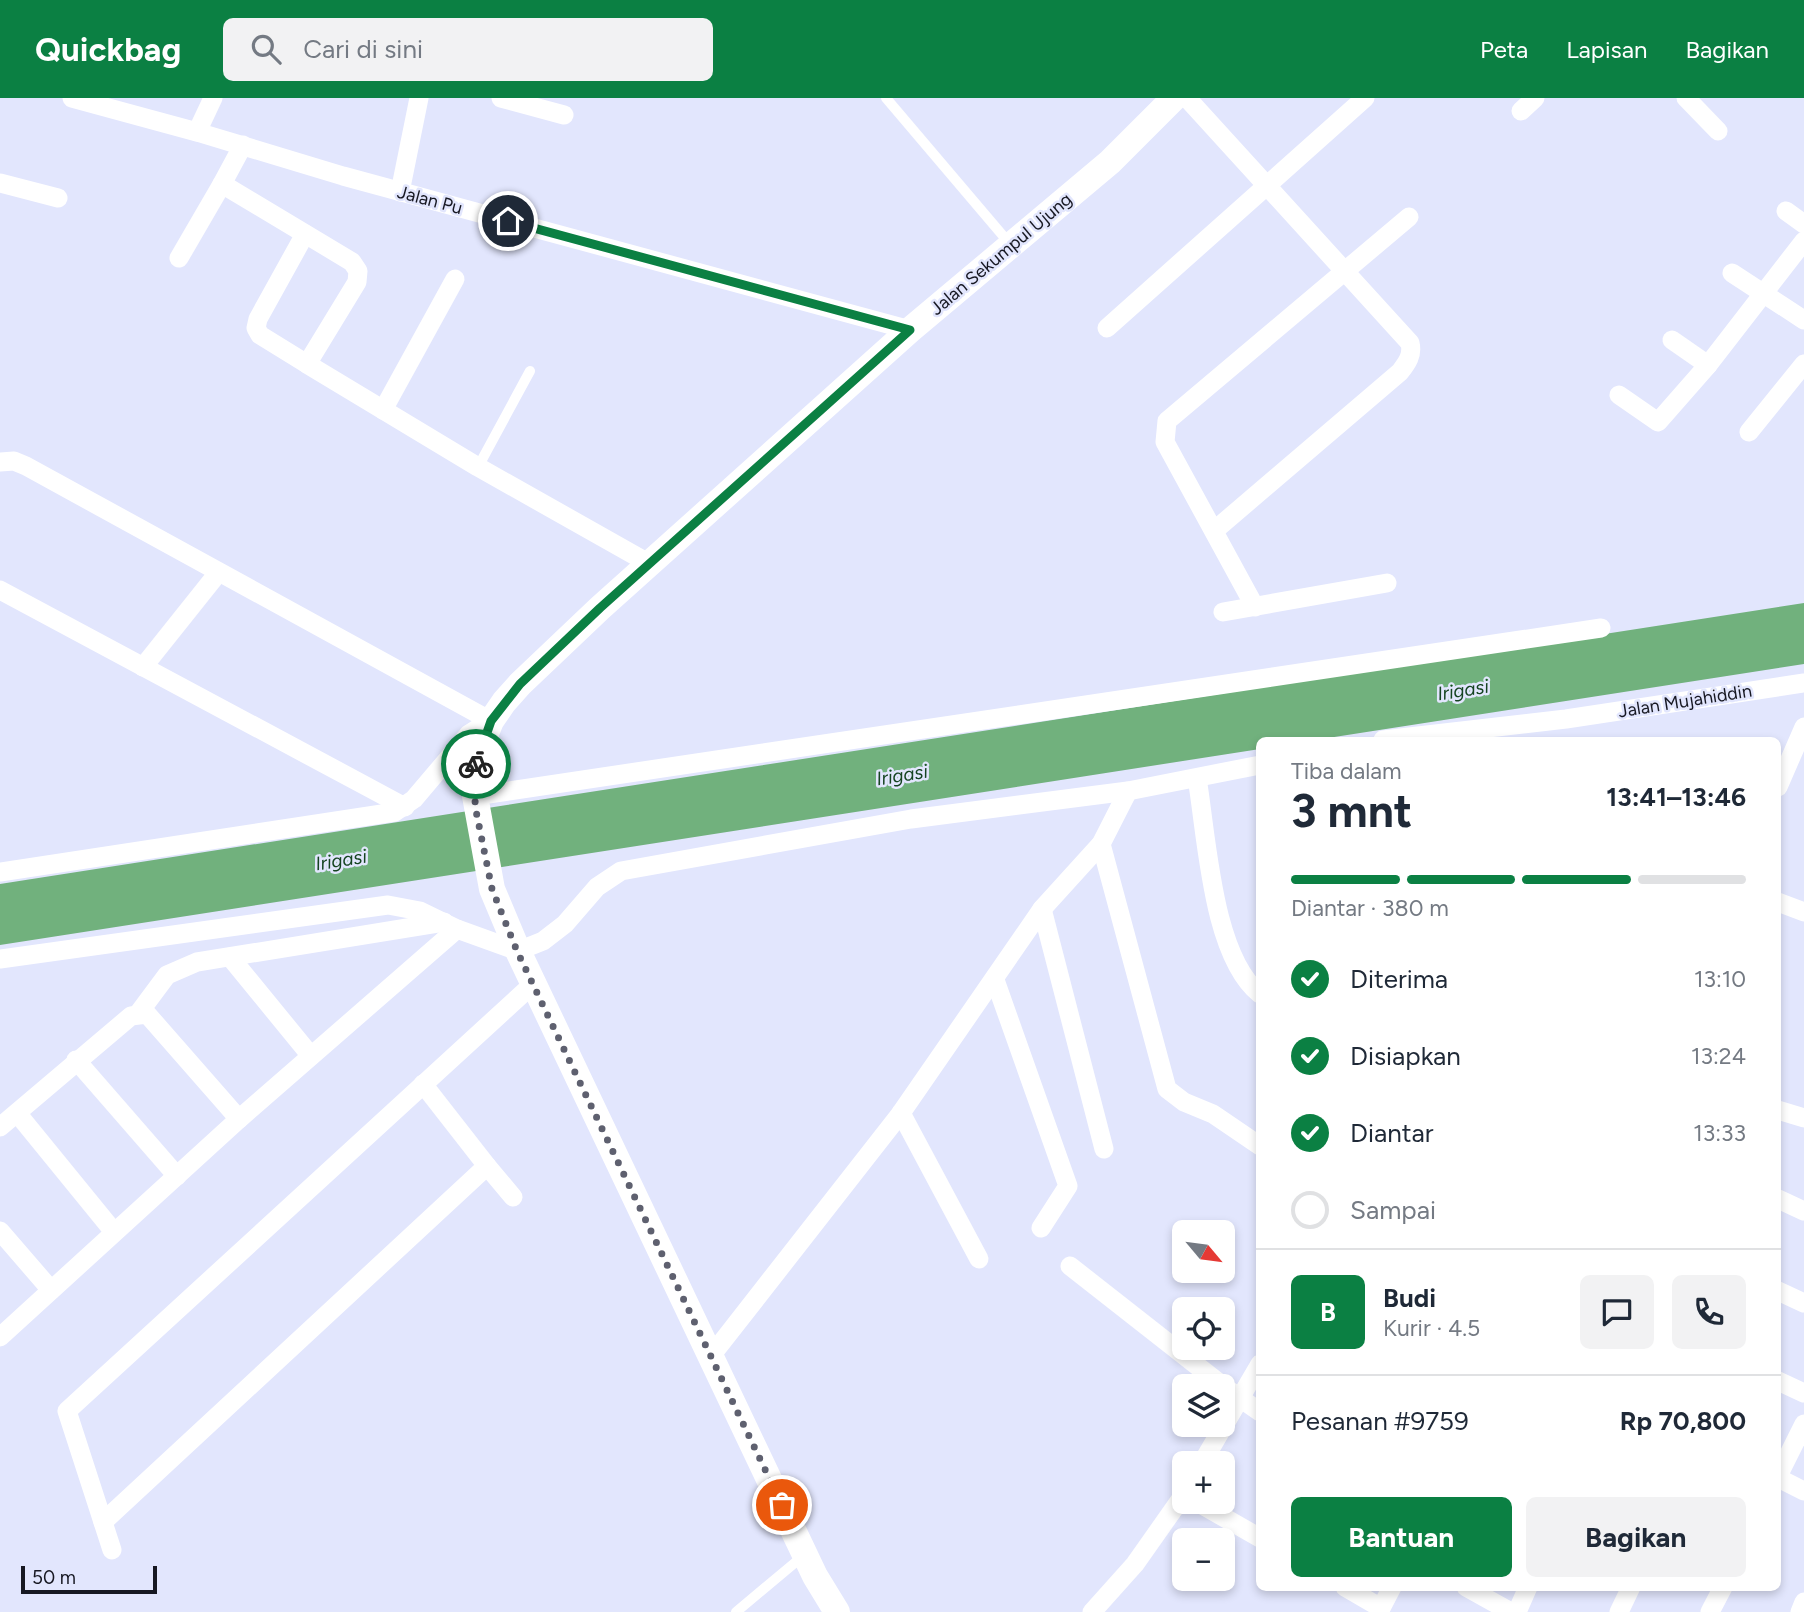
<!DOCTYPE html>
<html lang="id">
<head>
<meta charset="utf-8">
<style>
  body { margin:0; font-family:Figtree,sans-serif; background:#f2f2f3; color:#1f2937; height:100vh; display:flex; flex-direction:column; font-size:26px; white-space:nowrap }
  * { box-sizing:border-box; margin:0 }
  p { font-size:23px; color:#747a83 }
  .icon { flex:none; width:38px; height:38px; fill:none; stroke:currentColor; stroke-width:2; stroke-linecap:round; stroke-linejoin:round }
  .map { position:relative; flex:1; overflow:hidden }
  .side { position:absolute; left:1256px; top:639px; width:525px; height:854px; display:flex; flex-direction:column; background:#fff; border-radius:10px; box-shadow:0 4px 10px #0003 }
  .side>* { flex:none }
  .needle { width:46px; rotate:119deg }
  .buttons { position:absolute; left:1172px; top:1122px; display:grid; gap:14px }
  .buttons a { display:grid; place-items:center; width:63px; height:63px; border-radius:10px; background:#fff; box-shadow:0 4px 10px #0003; font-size:35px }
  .scale { position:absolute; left:21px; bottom:18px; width:136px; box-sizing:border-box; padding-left:7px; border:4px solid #171822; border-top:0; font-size:19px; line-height:24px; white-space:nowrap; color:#171822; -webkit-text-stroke:5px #e2e6fd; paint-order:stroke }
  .pin { position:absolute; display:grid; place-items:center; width:60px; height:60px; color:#fff; margin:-30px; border:4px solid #fff; border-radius:50%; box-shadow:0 2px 7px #0007 }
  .courier { position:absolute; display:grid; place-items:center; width:70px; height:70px; margin:-35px; border:5px solid #0b8043; border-radius:50%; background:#fff; color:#222; box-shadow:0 2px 9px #0007 }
  .head em { font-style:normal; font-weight:700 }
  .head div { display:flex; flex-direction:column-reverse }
  .head { display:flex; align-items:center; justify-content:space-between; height:119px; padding:0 35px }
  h1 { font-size:46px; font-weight:700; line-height:52px }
  .bar { display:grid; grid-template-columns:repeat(4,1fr); gap:10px 7px; align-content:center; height:84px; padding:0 35px }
  .bar i { height:9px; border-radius:5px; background:#e0e1e3 }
  .bar .active { background:#0b8043 }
  .bar p { grid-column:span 4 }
  .line { display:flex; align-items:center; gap:18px; padding:0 35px; border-top:2px solid #e0e1e3 }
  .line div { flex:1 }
  .round { display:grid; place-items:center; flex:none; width:74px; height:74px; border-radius:10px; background:#f2f2f3 }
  ol { padding:0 35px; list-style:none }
  li { display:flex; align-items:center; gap:21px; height:77px }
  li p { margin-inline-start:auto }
  li .icon { padding:7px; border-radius:50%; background:#0b8043; color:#fff; stroke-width:4 }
  li:last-child { color:#747a83 }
  li i { width:38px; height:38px; border:4px solid #e0e1e3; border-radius:50% }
  .button { display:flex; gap:14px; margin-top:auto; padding:14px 35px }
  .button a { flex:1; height:80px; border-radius:10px; background:#0b8043; color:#fff; font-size:28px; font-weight:700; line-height:80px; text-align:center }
  .button a+a { background:#f2f2f3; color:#1f2937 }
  header { display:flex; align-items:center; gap:42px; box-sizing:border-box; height:98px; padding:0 35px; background:#0b8043; color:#fff }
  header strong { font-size:33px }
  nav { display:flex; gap:38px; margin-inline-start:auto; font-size:24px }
  .search { width:490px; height:63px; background:#f2f2f3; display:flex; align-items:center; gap:18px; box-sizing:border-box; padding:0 24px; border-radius:10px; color:#747a83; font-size:26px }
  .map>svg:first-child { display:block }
  .water { fill:#71b17d }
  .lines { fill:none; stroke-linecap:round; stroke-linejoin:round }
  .lane { stroke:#fff; stroke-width:10 }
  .street { stroke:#fff; stroke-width:19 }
  .secondary { stroke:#fff; stroke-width:26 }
  .done { stroke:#5e606f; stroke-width:7; stroke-dasharray:0 12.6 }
  .route { stroke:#0b8043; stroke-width:9 }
  .labels { text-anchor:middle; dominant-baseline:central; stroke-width:5; stroke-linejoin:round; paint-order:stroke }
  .street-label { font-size:18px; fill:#171822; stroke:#e2e6fd }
  .water-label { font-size:19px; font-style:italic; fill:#154421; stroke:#e2e6fd }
</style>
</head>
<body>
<header>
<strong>Quickbag</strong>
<div class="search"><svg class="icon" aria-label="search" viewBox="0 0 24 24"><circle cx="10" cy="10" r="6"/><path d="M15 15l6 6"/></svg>Cari di sini</div>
<nav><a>Peta</a><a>Lapisan</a><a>Bagikan</a></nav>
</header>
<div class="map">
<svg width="1804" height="1514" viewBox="0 0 1804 1514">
  <rect width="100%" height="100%" fill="#e2e6fd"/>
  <path class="water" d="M 1804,505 L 1804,566 L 1315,642 L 1260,642 L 1260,651 L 0,847 L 0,786 Z"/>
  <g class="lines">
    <g class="lane">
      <path d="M 886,0 L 1010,146"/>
      <path d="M 478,369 L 530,273"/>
      <path d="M 736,1514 L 803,1458"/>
    </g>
    <g class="street">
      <path d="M 72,0 L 197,34 L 343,78 L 910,232"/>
      <path d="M 501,0 L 564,17"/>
      <path d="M 1187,0 L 1410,245 C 1413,257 1407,265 1400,274 L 1215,432"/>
      <path d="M 1686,0 L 1718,33"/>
      <path d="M 1521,13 L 1535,0"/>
      <path d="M 197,34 L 213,0"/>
      <path d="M 243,47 L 222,86 L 352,164 L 358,173 L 357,184 L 307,266 L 478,369 L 650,466"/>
      <path d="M 0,85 L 58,100"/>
      <path d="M 400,94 L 419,0"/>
      <path d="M 1786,113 L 1804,126"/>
      <path d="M 305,136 L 258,221 L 256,230 L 260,237 L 307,266"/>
      <path d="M 179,160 L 222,86"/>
      <path d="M 1732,175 L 1804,222"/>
      <path d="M 1107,230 L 1365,0"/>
      <path d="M 1672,242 L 1708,267"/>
      <path d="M 1619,297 L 1658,324 L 1708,267 L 1804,143"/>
      <path d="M 383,312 L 455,181"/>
      <path d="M 1749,334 L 1804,266"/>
      <path d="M 0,364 L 14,363 L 26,368 L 491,623"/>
      <path d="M 0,492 L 405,709"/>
      <path d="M 1255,509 L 1165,344 L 1167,323 L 1409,119"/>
      <path d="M 1223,514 L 1387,485"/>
      <path d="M 143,569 L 218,475"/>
      <path d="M 1383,642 L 1566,621 L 1804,585"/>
      <path d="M 1197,680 C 1207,739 1212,858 1260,896"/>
      <path d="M 1778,689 L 1804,629"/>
      <path d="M 475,698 L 1601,530"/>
      <path d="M 1101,746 L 1167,991 L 1184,1004 L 1213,1016 L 1260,1048"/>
      <path d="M 0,774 L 395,714 L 414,701 L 469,636 L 480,629 L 488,630"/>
      <path d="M 1778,804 L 1804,814"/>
      <path d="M 1042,811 L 1104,1051"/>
      <path d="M 230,859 L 311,958"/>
      <path d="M 0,861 L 388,807 L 420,813 L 457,831 L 518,853 L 543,843 L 565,826 L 597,789 L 621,773 L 911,721 L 1128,693 L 1260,667"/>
      <path d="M 995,882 L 1068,1088 L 1041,1130"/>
      <path d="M 138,916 L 167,877 L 197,864 L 444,824"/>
      <path d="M 76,962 L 177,1078"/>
      <path d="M 423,986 L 487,1068"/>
      <path d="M 1778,1012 L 1804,1020"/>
      <path d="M 17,1015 L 114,1134"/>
      <path d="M 901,1015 L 979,1161"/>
      <path d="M 0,1029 L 131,918 L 147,916 L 239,1021"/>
      <path d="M 1778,1101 L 1804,1113"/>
      <path d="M 0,1133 L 51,1192"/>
      <path d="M 1070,1168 L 1223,1288"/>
      <path d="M 1778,1193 L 1804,1205"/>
      <path d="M 0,1239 L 239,1021 L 457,831"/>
      <path d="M 711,1258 L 901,1015 L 1042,811 L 1101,746 L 1128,693"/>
      <path d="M 1778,1283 L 1804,1295"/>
      <path d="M 1230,1293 L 1260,1314"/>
      <path d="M 1202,1365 L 1260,1266"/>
      <path d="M 1778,1378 L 1804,1326"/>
      <path d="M 1778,1380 L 1804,1393"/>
      <path d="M 1197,1404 L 1260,1440"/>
      <path d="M 103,1424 L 487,1068 L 513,1099"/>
      <path d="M 112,1452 L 67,1313 L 533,886"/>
      <path d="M 1345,1489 L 1381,1510"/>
      <path d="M 1466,1489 L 1511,1514"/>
      <path d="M 1092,1514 L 1135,1466 L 1185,1395"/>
      <path d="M 1379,1514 L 1392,1489"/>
      <path d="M 1517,1514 L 1528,1489"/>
      <path d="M 1619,1514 L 1631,1489"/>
      <path d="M 1710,1514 L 1723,1489"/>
      <path d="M 1800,1514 L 1804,1504"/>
    </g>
    <path class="secondary" d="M 837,1514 L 815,1478 L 518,853 L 492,791 L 475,698 L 475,675 L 479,653 L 491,623 L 504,604 L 520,586 L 600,510 L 910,232 L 1110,64 L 1174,0"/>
  </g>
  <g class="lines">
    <path class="done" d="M 476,666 L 475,708 L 492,791 L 517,853 L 782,1407"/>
    <path class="route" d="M 476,666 L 491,623 L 520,586 L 600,510 L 910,232 L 508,123"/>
  </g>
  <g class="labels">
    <g class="street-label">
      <text transform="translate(430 102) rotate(15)">Jalan Pu</text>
      <text transform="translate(1001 156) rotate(-40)">Jalan Sekumpul Ujung</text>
      <text transform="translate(1685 603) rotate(-9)">Jalan Mujahiddin</text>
    </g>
    <g class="water-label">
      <text transform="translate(1463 592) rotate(-9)">Irigasi</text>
      <text transform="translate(902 677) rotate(-9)">Irigasi</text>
      <text transform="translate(341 762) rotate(-9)">Irigasi</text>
    </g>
  </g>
</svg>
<div class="buttons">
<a><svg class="needle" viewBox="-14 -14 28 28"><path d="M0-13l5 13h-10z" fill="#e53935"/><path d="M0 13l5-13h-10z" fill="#747a83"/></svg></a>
<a><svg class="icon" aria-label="locate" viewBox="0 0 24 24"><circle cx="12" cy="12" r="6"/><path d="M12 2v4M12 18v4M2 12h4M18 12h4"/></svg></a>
<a><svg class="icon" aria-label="layers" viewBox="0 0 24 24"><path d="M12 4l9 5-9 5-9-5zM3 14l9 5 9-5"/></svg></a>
<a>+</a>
<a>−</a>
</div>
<div class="scale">50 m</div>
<div class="pin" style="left:782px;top:1407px;background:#ea580c"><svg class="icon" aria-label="bag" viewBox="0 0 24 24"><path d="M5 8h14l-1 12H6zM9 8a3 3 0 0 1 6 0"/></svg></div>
<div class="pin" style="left:508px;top:123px;background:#1f2937"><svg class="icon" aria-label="home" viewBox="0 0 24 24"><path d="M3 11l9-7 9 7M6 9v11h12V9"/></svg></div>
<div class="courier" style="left:476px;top:666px"><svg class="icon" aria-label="bike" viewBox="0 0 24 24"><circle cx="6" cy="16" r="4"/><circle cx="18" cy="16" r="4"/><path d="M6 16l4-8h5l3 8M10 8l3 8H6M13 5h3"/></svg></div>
<section class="side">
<div class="head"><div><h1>3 mnt</h1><p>Tiba dalam</p></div><em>13:41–13:46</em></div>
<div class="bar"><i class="active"></i><i class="active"></i><i class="active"></i><i></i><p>Diantar · 380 m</p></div>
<ol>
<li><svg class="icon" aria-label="check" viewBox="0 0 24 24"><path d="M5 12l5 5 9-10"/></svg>Diterima<p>13:10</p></li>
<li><svg class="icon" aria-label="check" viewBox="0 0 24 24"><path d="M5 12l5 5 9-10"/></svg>Disiapkan<p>13:24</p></li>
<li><svg class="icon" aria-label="check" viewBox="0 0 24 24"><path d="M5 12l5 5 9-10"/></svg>Diantar<p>13:33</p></li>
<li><i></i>Sampai</li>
</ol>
<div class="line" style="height:126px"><b class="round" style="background:#0b8043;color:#fff">B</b><div><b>Budi</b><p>Kurir · 4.5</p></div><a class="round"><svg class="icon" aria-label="chat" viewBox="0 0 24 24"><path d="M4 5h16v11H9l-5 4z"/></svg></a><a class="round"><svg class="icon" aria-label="phone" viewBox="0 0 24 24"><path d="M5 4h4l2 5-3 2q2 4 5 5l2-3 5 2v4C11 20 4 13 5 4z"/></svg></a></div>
<div class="line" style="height:91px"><div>Pesanan #9759</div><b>Rp 70,800</b></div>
<div class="button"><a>Bantuan</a><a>Bagikan</a></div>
</section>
</div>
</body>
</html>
